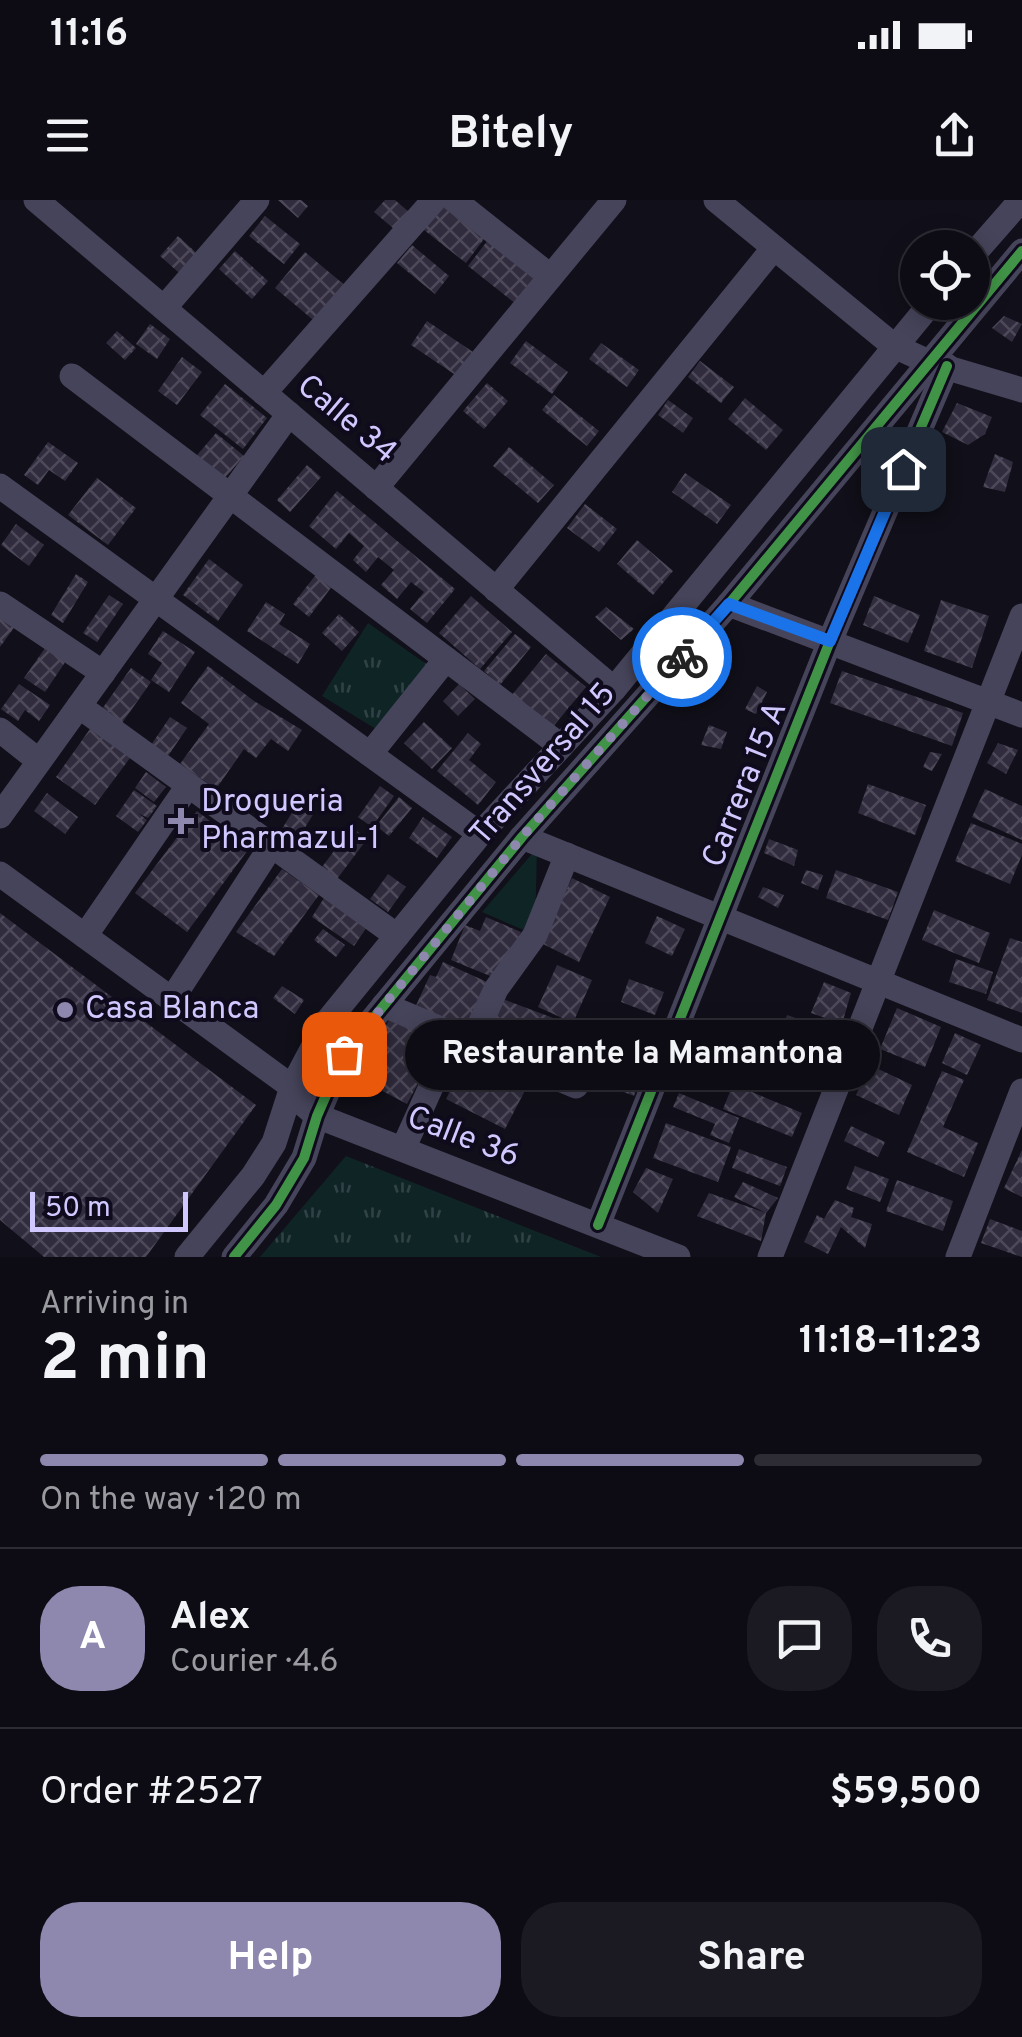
<!DOCTYPE html>
<html lang="en">
<head>
<meta charset="utf-8">
<style>
  body { margin:0; font-family:Overpass,sans-serif; background:#1b1921; color:#f1f3f6; height:100vh; display:flex; flex-direction:column; font-size:38px; white-space:nowrap }
  * { box-sizing:border-box; margin:0 }
  p { font-size:32px; color:#9a9ba0 }
  .icon { flex:none; width:55px; height:55px; fill:none; stroke:currentColor; stroke-width:2; stroke-linecap:round; stroke-linejoin:round }
  .map { position:relative; height:1057px; overflow:hidden }
  .sheet { display:flex; flex-direction:column; background:#0d0b13; flex:1 }
  .sheet>* { flex:none }
  .buttons { position:absolute; left:900px; top:30px; display:grid; gap:20px }
  .buttons a { display:grid; place-items:center; width:90px; height:90px; border-radius:50%; background:#0d0b13; box-shadow:0 5px 25px #0003,0 0 0 2px #2d2b33; font-size:50px }
  .scale { position:absolute; left:30px; bottom:25px; width:158px; box-sizing:border-box; padding-left:10px; border:5px solid #d1c8ff; border-top:0; font-size:28px; line-height:35px; white-space:nowrap; color:#d1c8ff; -webkit-text-stroke:8px #0f0b1d; paint-order:stroke }
  .pin { position:absolute; display:grid; place-items:center; width:85px; height:85px; color:#fff; margin:-42px; border-radius:20px; box-shadow:0 5px 15px #0006 }
  .courier { position:absolute; display:grid; place-items:center; width:100px; height:100px; margin:-50px; border:8px solid #1a73e8; border-radius:50%; background:#fff; color:#222; box-shadow:0 2px 12px #0007 }
  .bubble { position:absolute; height:70px; border-radius:35px; background:#0d0b13; box-shadow:0 5px 25px #0003,0 0 0 2px #2d2b33; font-size:32px; font-weight:700; line-height:70px; text-align:center }
  .overview em { font-style:normal; font-weight:700 }
  .overview div { display:flex; flex-direction:column-reverse }
  .overview { display:flex; align-items:center; justify-content:space-between; height:170px; padding:0 40px }
  h1 { font-size:65px; font-weight:700; line-height:75px }
  .bar { display:grid; grid-template-columns:repeat(4,1fr); gap:15px 10px; align-content:center; height:120px; padding:0 40px }
  .bar i { height:12px; border-radius:8px; background:#2d2b33 }
  .bar .active { background:#8e87ae }
  .bar p { grid-column:span 4 }
  .line { display:flex; align-items:center; gap:25px; padding:0 40px; border-top:2px solid #2d2b33 }
  .line div { flex:1 }
  .round { display:grid; place-items:center; flex:none; width:105px; height:105px; border-radius:40px; background:#1b1921 }
  .action { display:flex; gap:20px; margin-top:auto; padding:20px 40px }
  .action a { flex:1; height:115px; border-radius:40px; background:#8e87ae; color:#fff; font-size:40px; font-weight:700; line-height:115px; text-align:center }
  .action a+a { background:#1b1921; color:#f1f3f6 }
  .status { display:flex; justify-content:space-between; align-items:center; height:70px; padding:0 50px; background:#0d0b13; direction:ltr }
  .status svg { height:28px; fill:currentColor }
  header { display:flex; justify-content:space-between; align-items:center; height:130px; padding:0 40px; background:#0d0b13; font-size:45px; font-weight:700 }
  .map>svg:first-child { display:block }
  .grass { fill:url(#grass-tufts) }
  .green { fill:#0f2425 }
  .building { fill:url(#building-cross-hatch) }
  .lines { fill:none; stroke-linecap:round; stroke-linejoin:round }
  .minor { stroke:#46445a; stroke-width:25 }
  .cycleway-casing { stroke:#0f0b1d; stroke-width:16 }
  .cycleway { stroke:#419447; stroke-width:10 }
  .done { stroke:#8e87ae; stroke-width:10; stroke-dasharray:0 18 }
  .route { stroke:#1a73e8; stroke-width:12 }
  .poi-dot { fill:#8e87ae; stroke:#0f0b1d; stroke-width:4 }
  .labels { text-anchor:middle; dominant-baseline:central; stroke-width:8; stroke-linejoin:round; paint-order:stroke }
  .street-label { font-size:32px; fill:#d1c8ff; stroke:#0f0b1d }
  .poi-label { font-size:32px; fill:#d1c8ff; stroke:#0f0b1d; text-anchor:start }
</style>
</head>
<body>
<div class="status"><b>11:16</b><svg viewBox="0 0 49 12"><path d="M0 12V9h3v3zM5 12V6h3v6zM10 12V3h3v9zM15 12V0h3v12zM26 1h20v11H26zM47 4h2v5h-2z"/></svg></div>
<header><svg class="icon" aria-label="menu" viewBox="0 0 24 24"><path d="M4 6h16M4 12h16M4 18h16"/></svg>Bitely<svg class="icon" aria-label="share" viewBox="0 0 24 24"><path d="M12 15V3M7 8l5-5 5 5M5 13v7h14v-7"/></svg></header>
<div class="map">
<svg width="1022" height="1057" viewBox="0 0 1022 1057">
  <defs>
    <pattern id="grass-tufts" width="24" height="20" patternUnits="userSpaceOnUse" patternTransform="scale(2.5)"><rect width="24" height="20" fill="#0f2425"/><path d="M3 7l-1-3M5 7V3M7 7l1-3M15 17l-1-3M17 17v-4M19 17l1-3" fill="none" stroke="#314246"/></pattern>
    <pattern id="building-cross-hatch" width="8" height="8" patternUnits="userSpaceOnUse" patternTransform="scale(2.5)"><rect width="8" height="8" fill="#302c3d"/><path d="M0 0l8 8M0 8l8-8" fill="none" stroke="#4d495a"/></pattern>
  </defs>
  <rect width="100%" height="100%" fill="#110f19"/>
  <g class="grass">
    <path d="M 368,423 L 446,478 L 394,540 L 322,496 Z"/>
    <path d="M 346,956 L 601,1057 L 260,1057 Z"/>
  </g>
  <path class="green" d="M 537,648 L 535,735 L 482,712 Z"/>
  <g class="building">
    <path d="M 278,0 L 301,0 L 308,6 L 298,18 Z"/>
    <path d="M 385,0 L 395,0 L 409,12 L 394,29 L 374,12 Z"/>
    <path d="M 438,3 L 484,39 L 466,63 L 419,26 Z"/>
    <path d="M 265,16 L 300,44 L 284,64 L 249,36 Z"/>
    <path d="M 178,36 L 203,59 L 186,79 L 160,56 Z"/>
    <path d="M 488,40 L 536,78 L 516,104 L 468,66 Z"/>
    <path d="M 412,45 L 449,76 L 435,94 L 397,63 Z"/>
    <path d="M 235,51 L 268,81 L 252,99 L 219,69 Z"/>
    <path d="M 305,52 L 348,88 L 318,124 L 275,88 Z"/>
    <path d="M 1004,116 L 1022,124 L 1012,142 L 992,128 Z"/>
    <path d="M 427,121 L 473,152 L 457,176 L 411,145 Z"/>
    <path d="M 150,124 L 170,139 L 157,159 L 136,144 Z"/>
    <path d="M 117,131 L 136,148 L 125,160 L 106,143 Z"/>
    <path d="M 526,141 L 568,172 L 552,194 L 510,163 Z"/>
    <path d="M 601,143 L 639,170 L 627,187 L 589,159 Z"/>
    <path d="M 182,157 L 202,172 L 177,205 L 158,191 Z"/>
    <path d="M 700,161 L 734,187 L 721,203 L 688,177 Z"/>
    <path d="M 487,183 L 508,201 L 484,229 L 463,211 Z"/>
    <path d="M 225,184 L 267,218 L 243,249 L 200,215 Z"/>
    <path d="M 554,195 L 599,231 L 587,246 L 542,210 Z"/>
    <path d="M 745,198 L 783,230 L 766,250 L 728,219 Z"/>
    <path d="M 668,200 L 693,218 L 683,233 L 658,215 Z"/>
    <path d="M 957,203 L 992,217 L 985,234 L 968,245 L 942,232 Z"/>
    <path d="M 216,233 L 244,256 L 219,285 L 192,261 Z"/>
    <path d="M 48,242 L 78,263 L 65,281 L 49,270 L 38,285 L 24,275 Z"/>
    <path d="M 509,247 L 554,285 L 538,303 L 493,266 Z"/>
    <path d="M 995,254 L 1013,262 L 1005,292 L 983,287 Z"/>
    <path d="M 307,265 L 321,277 L 290,312 L 277,300 Z"/>
    <path d="M 685,273 L 731,305 L 717,324 L 672,292 Z"/>
    <path d="M 97,278 L 136,308 L 108,345 L 68,315 Z"/>
    <path d="M 337,291 L 455,389 L 427,423 L 410,409 L 424,392 L 411,382 L 397,399 L 381,385 L 394,370 L 378,357 L 366,372 L 353,360 L 364,346 L 349,333 L 336,349 L 309,326 Z"/>
    <path d="M 585,304 L 617,329 L 599,352 L 567,328 Z"/>
    <path d="M 16,324 L 44,345 L 29,366 L 1,345 Z"/>
    <path d="M 637,340 L 673,371 L 653,395 L 617,364 Z"/>
    <path d="M 209,359 L 243,385 L 218,421 L 183,395 Z"/>
    <path d="M 318,372 L 333,385 L 309,417 L 293,404 Z"/>
    <path d="M 76,374 L 88,382 L 63,423 L 51,415 Z"/>
    <path d="M 109,395 L 123,404 L 97,442 L 83,433 Z"/>
    <path d="M 471,396 L 512,432 L 480,469 L 439,433 Z"/>
    <path d="M 874,396 L 920,415 L 908,443 L 863,425 Z"/>
    <path d="M 941,400 L 989,416 L 972,468 L 924,451 Z"/>
    <path d="M 266,402 L 285,414 L 279,424 L 310,444 L 298,464 L 247,431 Z"/>
    <path d="M 606,407 L 634,429 L 621,440 L 595,417 Z"/>
    <path d="M 0,413 L 16,425 L 0,447 Z"/>
    <path d="M 339,414 L 359,432 L 342,451 L 322,433 Z"/>
    <path d="M 163,431 L 195,452 L 169,492 L 151,480 L 162,463 L 148,454 Z"/>
    <path d="M 515,434 L 531,447 L 500,485 L 484,471 Z"/>
    <path d="M 50,441 L 70,455 L 45,492 L 24,478 Z"/>
    <path d="M 546,454 L 586,487 L 551,529 L 511,496 Z"/>
    <path d="M 208,466 L 254,501 L 302,530 L 288,551 L 271,539 L 256,558 L 244,549 L 216,589 L 180,564 L 209,524 L 181,503 Z"/>
    <path d="M 131,468 L 151,482 L 122,523 L 102,509 Z"/>
    <path d="M 842,471 L 963,513 L 952,546 L 830,503 Z"/>
    <path d="M 19,484 L 50,505 L 39,521 L 25,510 L 18,521 L 1,509 Z"/>
    <path d="M 459,484 L 475,499 L 458,516 L 443,501 Z"/>
    <path d="M 757,486 L 767,492 L 756,514 L 745,509 Z"/>
    <path d="M 170,517 L 187,528 L 168,556 L 151,545 Z"/>
    <path d="M 424,522 L 452,548 L 432,569 L 404,543 Z"/>
    <path d="M 709,525 L 727,532 L 721,549 L 701,545 Z"/>
    <path d="M 90,529 L 130,558 L 95,605 L 56,577 Z"/>
    <path d="M 468,533 L 481,544 L 469,560 L 496,582 L 478,605 L 437,571 Z"/>
    <path d="M 998,543 L 1018,550 L 1006,574 L 987,563 Z"/>
    <path d="M 930,552 L 942,554 L 932,571 L 923,567 Z"/>
    <path d="M 146,572 L 166,587 L 154,602 L 135,588 Z"/>
    <path d="M 868,584 L 926,605 L 915,635 L 858,613 Z"/>
    <path d="M 380,586 L 394,596 L 372,627 L 358,617 Z"/>
    <path d="M 985,589 L 1022,606 L 1022,640 L 972,617 Z"/>
    <path d="M 134,590 L 157,606 L 148,618 L 138,613 L 147,620 L 138,632 L 116,616 Z"/>
    <path d="M 47,593 L 78,617 L 65,634 L 34,611 Z"/>
    <path d="M 399,597 L 412,608 L 389,636 L 376,626 Z"/>
    <path d="M 298,603 L 314,613 L 296,642 L 280,632 Z"/>
    <path d="M 197,611 L 248,650 L 187,732 L 135,693 Z"/>
    <path d="M 423,617 L 452,637 L 437,658 L 409,638 Z"/>
    <path d="M 971,623 L 1022,644 L 1022,655 L 1010,684 L 955,661 Z"/>
    <path d="M 352,627 L 367,639 L 337,679 L 322,667 Z"/>
    <path d="M 769,639 L 798,650 L 794,666 L 764,653 Z"/>
    <path d="M 282,669 L 319,695 L 274,756 L 236,732 Z"/>
    <path d="M 806,670 L 823,675 L 818,690 L 801,683 Z"/>
    <path d="M 836,670 L 898,692 L 888,720 L 826,698 Z"/>
    <path d="M 388,674 L 406,687 L 388,712 L 370,699 Z"/>
    <path d="M 572,678 L 610,697 L 579,762 L 541,743 Z"/>
    <path d="M 763,687 L 784,695 L 778,708 L 758,697 Z"/>
    <path d="M 324,698 L 367,727 L 354,746 L 312,717 Z"/>
    <path d="M 934,710 L 990,733 L 979,763 L 922,740 Z"/>
    <path d="M 0,713 L 256,905 L 146,1057 L 44,1057 L 0,1020 Z"/>
    <path d="M 657,716 L 685,729 L 672,756 L 645,743 Z"/>
    <path d="M 486,717 L 521,732 L 500,780 L 451,760 L 465,725 L 480,731 Z"/>
    <path d="M 323,729 L 345,745 L 336,757 L 314,740 Z"/>
    <path d="M 1010,738 L 1022,742 L 1022,813 L 987,800 Z"/>
    <path d="M 956,759 L 993,772 L 986,794 L 949,782 Z"/>
    <path d="M 443,762 L 487,782 L 464,834 L 413,812 L 430,775 L 436,777 Z"/>
    <path d="M 557,765 L 592,780 L 573,823 L 538,807 Z"/>
    <path d="M 629,779 L 664,792 L 655,815 L 621,802 Z"/>
    <path d="M 824,782 L 851,793 L 842,824 L 811,813 Z"/>
    <path d="M 282,786 L 304,800 L 295,814 L 273,798 Z"/>
    <path d="M 500,798 L 649,854 L 634,896 L 484,840 Z"/>
    <path d="M 897,808 L 941,827 L 925,867 L 880,849 Z"/>
    <path d="M 787,815 L 833,831 L 816,878 L 787,868 L 797,838 L 781,833 Z"/>
    <path d="M 390,818 L 439,844 L 407,904 L 358,878 Z"/>
    <path d="M 955,833 L 981,845 L 967,875 L 942,863 Z"/>
    <path d="M 471,850 L 530,881 L 505,929 L 446,899 Z"/>
    <path d="M 870,865 L 912,885 L 899,915 L 856,895 Z"/>
    <path d="M 942,871 L 964,880 L 943,927 L 978,943 L 964,977 L 907,952 Z"/>
    <path d="M 733,884 L 802,913 L 792,937 L 723,909 Z"/>
    <path d="M 679,893 L 739,918 L 729,943 L 710,935 L 715,924 L 673,907 Z"/>
    <path d="M 666,923 L 731,947 L 718,982 L 653,958 Z"/>
    <path d="M 851,926 L 885,942 L 878,957 L 844,941 Z"/>
    <path d="M 739,949 L 787,967 L 780,986 L 732,968 Z"/>
    <path d="M 1022,950 L 1022,997 L 1004,988 Z"/>
    <path d="M 855,966 L 889,979 L 880,1002 L 846,989 Z"/>
    <path d="M 646,968 L 673,979 L 658,1013 L 633,992 Z"/>
    <path d="M 897,980 L 953,1001 L 943,1031 L 886,1011 Z"/>
    <path d="M 743,982 L 778,998 L 766,1013 L 761,1041 L 697,1016 L 709,993 L 766,1013 L 734,997 Z"/>
    <path d="M 835,1000 L 854,1008 L 851,1017 L 872,1024 L 865,1048 L 841,1027 L 828,1054 L 804,1042 L 817,1015 L 824,1019 Z"/>
    <path d="M 990,1019 L 1022,1031 L 1022,1057 L 981,1043 Z"/>
  </g>
  <g class="lines">
    <g class="minor">
      <path d="M 36,0 L 614,489"/>
      <path d="M 454,0 L 550,76"/>
      <path d="M 716,0 L 894,146 L 931,163 L 1022,190"/>
      <path d="M 972,56 L 1021,0"/>
      <path d="M 164,108 L 257,0"/>
      <path d="M 72,176 L 561,546"/>
      <path d="M 264,193 L 434,0"/>
      <path d="M 0,286 L 480,634"/>
      <path d="M 376,288 L 614,0"/>
      <path d="M 496,390 L 773,49"/>
      <path d="M 0,404 L 103,473"/>
      <path d="M 729,404 L 1022,515"/>
      <path d="M 79,506 L 397,736"/>
      <path d="M 0,530 L 39,561"/>
      <path d="M 370,554 L 446,459"/>
      <path d="M 0,616 L 289,214"/>
      <path d="M 522,637 L 1022,840"/>
      <path d="M 0,674 L 292,887 L 302,903 L 317,916 L 678,1057"/>
      <path d="M 85,736 L 188,586"/>
      <path d="M 172,799 L 272,645"/>
      <path d="M 384,805 L 576,886"/>
      <path d="M 403,949 L 448,849 L 467,840 L 476,833 L 496,789 L 535,735 L 567,655"/>
      <path d="M 598,1025 L 830,441 L 947,166"/>
      <path d="M 187,1057 L 253,976 L 274,943 L 292,887 L 326,823 L 480,634 L 614,489 L 932,102"/>
      <path d="M 234,1057 L 276,1005 L 304,958 L 317,916 L 344,854 L 522,637 L 729,404 L 1022,51"/>
      <path d="M 770,1057 L 1022,416"/>
      <path d="M 958,1057 L 1022,891"/>
    </g>
    <defs>
      <g id="cycleway">
        <path d="M 598,1025 L 830,441 L 947,166"/>
        <path d="M 234,1057 L 276,1005 L 304,958 L 317,916 L 344,854 L 522,637 L 729,404 L 1022,51"/>
      </g>
    </defs>
    <use href="#cycleway" class="cycleway-casing"/>
    <use href="#cycleway" class="cycleway"/>
  </g>
  <g class="lines">
    <path class="done" d="M 344,854 L 522,637 L 682,457"/>
    <path class="route" d="M 682,457 L 729,404 L 830,441 L 903,269"/>
  </g>
  <g class="poi-dot">
    <path d="M176 606h10v10h10v10h-10v10h-10v-10h-10v-10h10z"/>
    <circle cx="65" cy="810" r="10"/>
  </g>
  <g class="labels">
    <g class="street-label">
      <text transform="translate(346 220) rotate(40)">Calle 34</text>
      <text transform="translate(544 565) rotate(-49)">Transversal 15</text>
      <text transform="translate(746 585) rotate(-68)">Carrera 15 A</text>
      <text transform="translate(463 938) rotate(21)">Calle 36</text>
    </g>
    <g class="poi-label">
      <text x="201" y="603">Drogueria<tspan x="201" dy="37">Pharmazul-1</tspan></text>
      <text x="85" y="810">Casa Blanca</text>
    </g>
  </g>
</svg>
<div class="buttons">
<a><svg class="icon" aria-label="locate" viewBox="0 0 24 24"><circle cx="12" cy="12" r="6"/><path d="M12 2v4M12 18v4M2 12h4M18 12h4"/></svg></a>
</div>
<div class="scale">50 m</div>
<div class="pin" style="left:344px;top:854px;background:#ea580c"><svg class="icon" aria-label="bag" viewBox="0 0 24 24"><path d="M5 8h14l-1 12H6zM9 8a3 3 0 0 1 6 0"/></svg></div>
<div class="pin" style="left:903px;top:269px;background:#1f2937"><svg class="icon" aria-label="home" viewBox="0 0 24 24"><path d="M3 11l9-7 9 7M6 9v11h12V9"/></svg></div>
<div class="courier" style="left:682px;top:457px"><svg class="icon" aria-label="bike" viewBox="0 0 24 24"><circle cx="6" cy="16" r="4"/><circle cx="18" cy="16" r="4"/><path d="M6 16l4-8h5l3 8M10 8l3 8H6M13 5h3"/></svg></div>
<div class="bubble" style="left:405px;top:820px;width:475px">Restaurante la Mamantona</div>
</div>
<section class="sheet">
<div class="overview"><div><h1>2 min</h1><p>Arriving in</p></div><em>11:18–11:23</em></div>
<div class="bar"><i class="active"></i><i class="active"></i><i class="active"></i><i></i><p>On the way · 120 m</p></div>
<div class="line" style="height:180px"><b class="round" style="background:#8e87ae;color:#fff">A</b><div><b>Alex</b><p>Courier · 4.6</p></div><a class="round"><svg class="icon" aria-label="chat" viewBox="0 0 24 24"><path d="M4 5h16v11H9l-5 4z"/></svg></a><a class="round"><svg class="icon" aria-label="phone" viewBox="0 0 24 24"><path d="M5 4h4l2 5-3 2q2 4 5 5l2-3 5 2v4C11 20 4 13 5 4z"/></svg></a></div>
<div class="line" style="height:130px"><div>Order #2527</div><b>$59,500</b></div>
<div class="action"><a>Help</a><a>Share</a></div>
</section>
</body>
</html>
